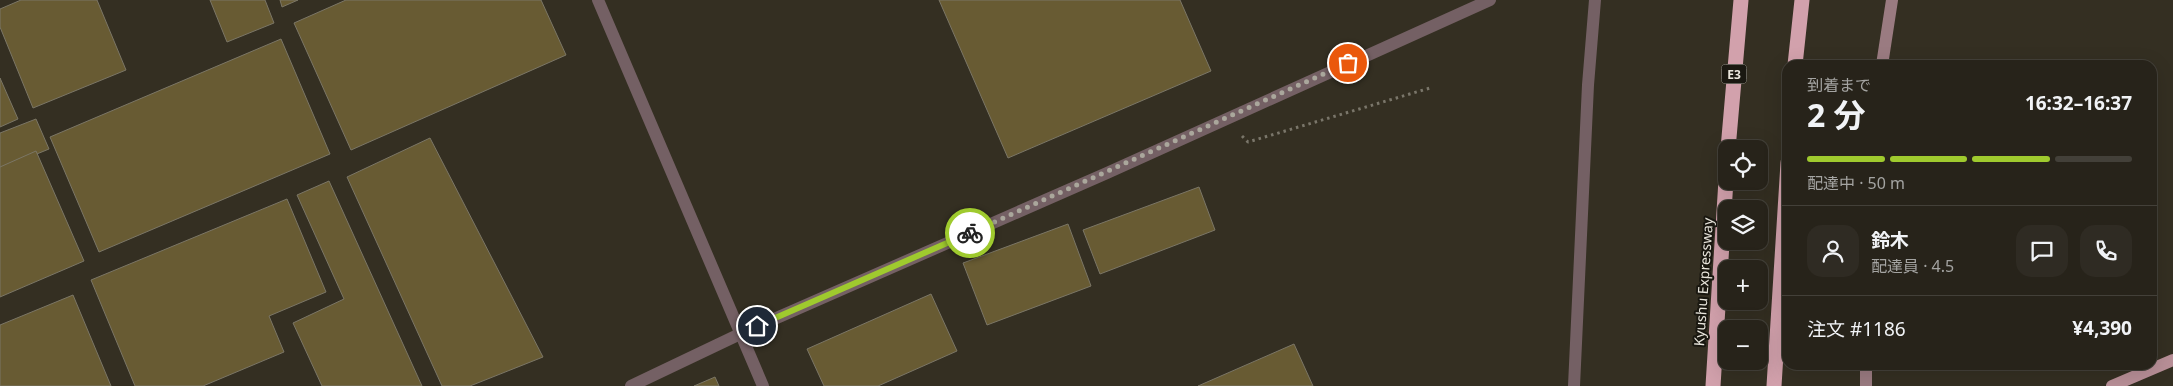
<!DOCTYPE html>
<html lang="ja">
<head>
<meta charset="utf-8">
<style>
  body { margin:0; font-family:"Noto Sans","Noto Sans JP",sans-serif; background:#2f2b23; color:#f1f3f6; height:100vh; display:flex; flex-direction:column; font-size:19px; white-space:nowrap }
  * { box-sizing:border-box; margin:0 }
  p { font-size:16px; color:#a4a4a2 }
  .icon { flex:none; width:28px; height:28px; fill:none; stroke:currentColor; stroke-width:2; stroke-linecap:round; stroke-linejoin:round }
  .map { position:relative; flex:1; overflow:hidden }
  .panel { position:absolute; left:1782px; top:60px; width:375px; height:310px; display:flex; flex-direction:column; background:#27231a; border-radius:15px; box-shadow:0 5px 20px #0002,0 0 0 1px #434039 }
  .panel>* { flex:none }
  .buttons { position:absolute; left:1718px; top:140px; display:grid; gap:10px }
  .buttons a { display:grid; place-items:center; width:50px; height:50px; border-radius:10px; background:#27231a; box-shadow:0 5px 20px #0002,0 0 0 1px #434039; font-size:25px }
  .pin { position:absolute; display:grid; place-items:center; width:42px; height:42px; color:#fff; margin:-21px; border:2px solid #fff; border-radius:50%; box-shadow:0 1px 5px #0007 }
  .courier { position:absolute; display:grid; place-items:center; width:50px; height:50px; margin:-25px; border:4px solid #9fca2e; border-radius:50%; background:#fff; color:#222; box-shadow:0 1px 6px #0007 }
  .summary em { font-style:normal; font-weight:700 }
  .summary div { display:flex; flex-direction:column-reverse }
  .summary { display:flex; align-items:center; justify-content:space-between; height:85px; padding:0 25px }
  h1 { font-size:32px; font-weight:700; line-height:38px }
  .bar { display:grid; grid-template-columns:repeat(4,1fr); gap:8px 5px; align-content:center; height:60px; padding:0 25px }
  .bar i { height:6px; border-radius:4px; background:#434039 }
  .bar .selected { background:#9fca2e }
  .bar p { grid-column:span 4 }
  .line { display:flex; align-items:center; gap:12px; padding:0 25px; border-top:1px solid #434039 }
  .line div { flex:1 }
  .round { display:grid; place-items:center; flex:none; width:52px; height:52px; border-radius:15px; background:#2f2b23 }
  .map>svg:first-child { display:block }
  .building { fill:#685b33; stroke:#7b7666 }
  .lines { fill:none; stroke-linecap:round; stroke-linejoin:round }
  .path { stroke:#7a766a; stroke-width:3; stroke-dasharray:2.5 4; stroke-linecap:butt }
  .street { stroke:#746064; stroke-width:12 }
  .secondary { stroke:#9a7b81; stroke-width:12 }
  .primary { stroke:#b88f97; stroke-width:12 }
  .highway { stroke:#d2a1ac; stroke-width:15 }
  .done { stroke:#aaa79c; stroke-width:5; stroke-dasharray:0 9 }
  .route { stroke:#9fca2e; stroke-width:6 }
  .labels { text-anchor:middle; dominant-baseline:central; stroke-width:4; stroke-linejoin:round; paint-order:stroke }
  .shield { fill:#1a1811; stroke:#aca9a0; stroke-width:1 }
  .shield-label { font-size:12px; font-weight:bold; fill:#eae7de }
  .street-label { font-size:14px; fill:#eae7de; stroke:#1a1811 }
</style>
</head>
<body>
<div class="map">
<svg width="2173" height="386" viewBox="0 0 2173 386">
  <rect width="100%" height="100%" fill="#342f22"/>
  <g class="building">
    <path d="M 21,0 L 97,0 L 126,70 L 33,108 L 0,27 L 0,9 Z"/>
    <path d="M 210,0 L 265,0 L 274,23 L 227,42 Z"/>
    <path d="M 280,0 L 298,0 L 282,7 Z"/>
    <path d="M 346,0 L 541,0 L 566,55 L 351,150 L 294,23 Z"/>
    <path d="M 939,0 L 1180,0 L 1211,71 L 1008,158 Z"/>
    <path d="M 281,39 L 330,154 L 99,252 L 50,137 Z"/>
    <path d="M 0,78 L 18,119 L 0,127 Z"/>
    <path d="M 36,119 L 49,149 L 0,169 L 0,133 Z"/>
    <path d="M 430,138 L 543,357 L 470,386 L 442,386 L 347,177 Z"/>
    <path d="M 36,151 L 84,261 L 0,297 L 0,167 Z"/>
    <path d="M 329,181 L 422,386 L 322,386 L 293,323 L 344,299 L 297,195 Z"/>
    <path d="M 1199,187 L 1215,230 L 1100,274 L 1083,230 Z"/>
    <path d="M 287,199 L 326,292 L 269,316 L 284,352 L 203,386 L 135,386 L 91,280 Z"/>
    <path d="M 1068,224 L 1091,286 L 987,325 L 963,263 Z"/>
    <path d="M 931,294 L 957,351 L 878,386 L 824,386 L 807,349 Z"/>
    <path d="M 73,295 L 111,386 L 0,386 L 0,325 Z"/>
    <path d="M 1294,344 L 1313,386 L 1198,386 Z"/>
    <path d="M 715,377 L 719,386 L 694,386 Z"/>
  </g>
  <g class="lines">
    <path class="path" d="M 1242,136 L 1248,142 L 1430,88"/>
    <g class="street">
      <path d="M 598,0 L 763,386"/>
      <path d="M 631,386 L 740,334 L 1107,173 L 1490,0"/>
      <path d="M 1574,386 L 1588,85 L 1595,0"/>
    </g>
    <g class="secondary">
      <path d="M 1882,65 L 1892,0"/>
      <path d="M 1866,386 L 1866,365"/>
    </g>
    <path class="primary" d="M 2112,386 L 2173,360"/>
    <g class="highway">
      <path d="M 1795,65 L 1802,0"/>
      <path d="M 1728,149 L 1741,0"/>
      <path d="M 1713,386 L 1726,180"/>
      <path d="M 1774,386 L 1788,163"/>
    </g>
  </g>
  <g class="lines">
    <path class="done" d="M 970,233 L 1348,63"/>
    <path class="route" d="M 757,326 L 970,233"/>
  </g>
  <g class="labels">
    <rect class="shield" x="1721.5" y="64.5" width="25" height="19" rx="4"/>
    <g class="shield-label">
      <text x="1734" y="74">E3</text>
    </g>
    <g class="street-label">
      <text transform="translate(1703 282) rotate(-86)">Kyushu Expressway</text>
    </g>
  </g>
</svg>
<div class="buttons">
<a><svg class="icon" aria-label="locate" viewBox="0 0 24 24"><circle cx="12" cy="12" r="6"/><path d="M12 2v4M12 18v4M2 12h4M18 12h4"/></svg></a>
<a><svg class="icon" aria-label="layers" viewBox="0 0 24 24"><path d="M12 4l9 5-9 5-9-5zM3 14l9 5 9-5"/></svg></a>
<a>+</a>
<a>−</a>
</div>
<div class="pin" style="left:1348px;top:63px;background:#ea580c"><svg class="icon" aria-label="bag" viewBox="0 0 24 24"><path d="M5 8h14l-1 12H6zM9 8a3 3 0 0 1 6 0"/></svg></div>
<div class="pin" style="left:757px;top:326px;background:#1f2937"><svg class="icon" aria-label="home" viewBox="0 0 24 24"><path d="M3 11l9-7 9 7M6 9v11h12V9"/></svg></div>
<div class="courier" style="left:970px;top:233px"><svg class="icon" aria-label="bike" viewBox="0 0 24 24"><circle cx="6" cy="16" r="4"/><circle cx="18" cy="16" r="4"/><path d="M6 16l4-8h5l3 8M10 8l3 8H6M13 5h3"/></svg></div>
<section class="panel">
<div class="summary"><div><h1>2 分</h1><p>到着まで</p></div><em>16:32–16:37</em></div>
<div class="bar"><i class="selected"></i><i class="selected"></i><i class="selected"></i><i></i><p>配達中 · 50 m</p></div>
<div class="line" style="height:90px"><a class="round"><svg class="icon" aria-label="person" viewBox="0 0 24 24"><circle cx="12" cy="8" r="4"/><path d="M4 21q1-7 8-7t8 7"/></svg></a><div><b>鈴木</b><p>配達員 · 4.5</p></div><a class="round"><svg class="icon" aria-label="chat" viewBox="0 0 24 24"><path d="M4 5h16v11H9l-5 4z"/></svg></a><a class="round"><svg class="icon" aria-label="phone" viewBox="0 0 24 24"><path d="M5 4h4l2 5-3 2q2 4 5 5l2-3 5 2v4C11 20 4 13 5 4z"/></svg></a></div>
<div class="line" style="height:65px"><div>注文 #1186</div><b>¥4,390</b></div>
</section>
</div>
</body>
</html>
